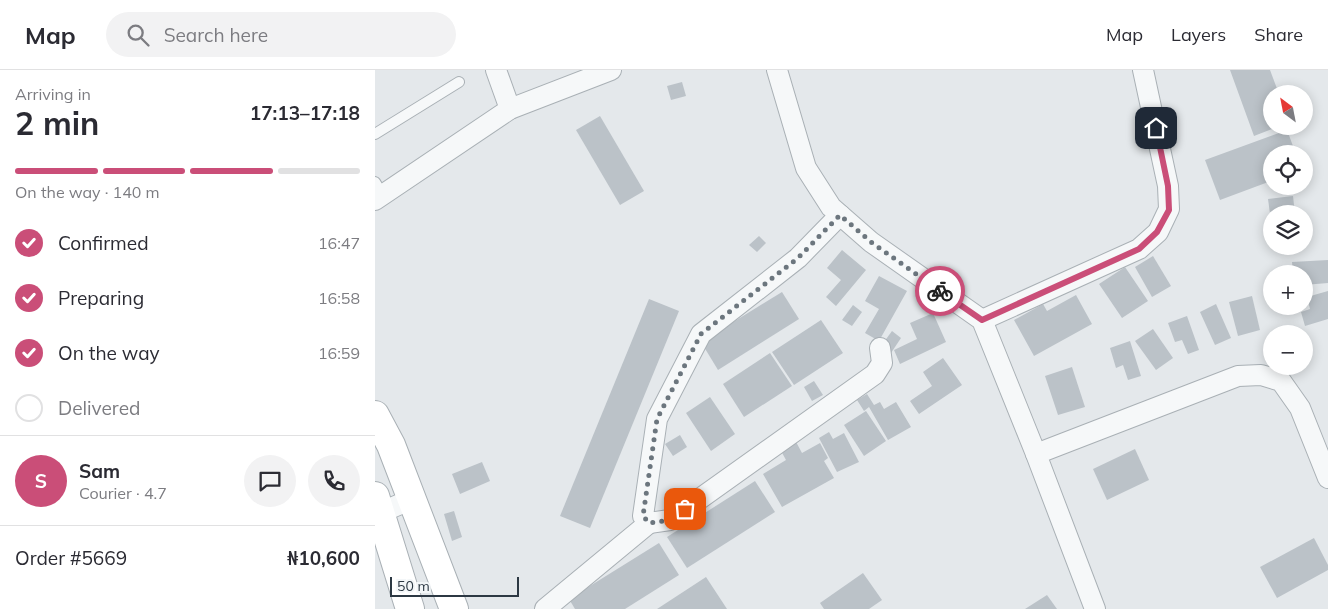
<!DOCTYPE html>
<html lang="en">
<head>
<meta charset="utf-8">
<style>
  body { margin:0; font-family:Mulish,sans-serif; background:#f2f2f3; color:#2b2b33; height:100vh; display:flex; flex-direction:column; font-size:19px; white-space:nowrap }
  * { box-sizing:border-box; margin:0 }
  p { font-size:16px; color:#7c7c81 }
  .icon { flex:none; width:28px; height:28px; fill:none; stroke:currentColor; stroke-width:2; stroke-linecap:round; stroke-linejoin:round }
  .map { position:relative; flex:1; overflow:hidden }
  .drawer { display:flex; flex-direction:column; background:#fff; width:375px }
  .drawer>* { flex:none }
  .needle { width:32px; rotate:328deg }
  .buttons { position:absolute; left:888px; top:15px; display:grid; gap:10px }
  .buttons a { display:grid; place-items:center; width:50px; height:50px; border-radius:50%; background:#fff; box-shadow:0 2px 12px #0003; font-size:25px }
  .scale { position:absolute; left:15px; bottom:12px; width:129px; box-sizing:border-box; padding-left:5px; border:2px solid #2c3843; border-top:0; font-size:14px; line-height:18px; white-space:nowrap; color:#2c3843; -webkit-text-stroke:4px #f3f6f8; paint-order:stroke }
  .pin { position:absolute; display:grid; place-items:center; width:42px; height:42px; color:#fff; margin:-21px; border-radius:10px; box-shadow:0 2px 8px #0006 }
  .courier { position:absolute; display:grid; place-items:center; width:50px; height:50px; margin:-25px; border:4px solid #ca4e78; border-radius:50%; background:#fff; color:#222; box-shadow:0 1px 6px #0007 }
  .head em { font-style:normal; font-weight:700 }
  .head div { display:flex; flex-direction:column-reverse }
  .head { display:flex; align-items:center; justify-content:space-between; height:85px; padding:0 15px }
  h1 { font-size:32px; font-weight:700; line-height:38px }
  .bar { display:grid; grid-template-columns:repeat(4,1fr); gap:8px 5px; align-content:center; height:60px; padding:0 15px }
  .bar i { height:6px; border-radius:4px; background:#e1e1e2 }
  .bar .on { background:#ca4e78 }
  .bar p { grid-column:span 4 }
  .line { display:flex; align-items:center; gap:12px; padding:0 15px; border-top:1px solid #e1e1e2 }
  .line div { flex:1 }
  .round { display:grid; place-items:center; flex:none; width:52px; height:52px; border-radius:26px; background:#f2f2f3 }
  ol { padding:0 15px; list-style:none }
  li { display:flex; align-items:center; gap:15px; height:55px }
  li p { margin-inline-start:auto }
  li .icon { padding:5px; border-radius:50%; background:#ca4e78; color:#fff; stroke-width:4 }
  li:last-child { color:#7c7c81 }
  li i { width:28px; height:28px; border:2px solid #e1e1e2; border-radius:50% }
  header { display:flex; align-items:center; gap:30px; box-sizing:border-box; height:70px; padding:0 25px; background:#fff; border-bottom:1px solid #e1e1e2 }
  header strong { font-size:24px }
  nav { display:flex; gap:28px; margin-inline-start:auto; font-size:18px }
  .search { width:350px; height:45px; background:#f2f2f3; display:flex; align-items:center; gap:12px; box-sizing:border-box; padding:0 18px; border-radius:28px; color:#7c7c81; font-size:19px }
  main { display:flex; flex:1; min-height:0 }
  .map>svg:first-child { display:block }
  .building { fill:#bbc2c8 }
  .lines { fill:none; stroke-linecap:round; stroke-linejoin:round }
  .lane-casing { stroke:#a9b0b5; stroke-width:12 }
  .street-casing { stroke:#a9b0b5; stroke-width:22 }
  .secondary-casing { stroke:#a9b0b5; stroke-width:30 }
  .lane { stroke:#f6f8f9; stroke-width:10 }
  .street { stroke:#f6f8f9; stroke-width:20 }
  .secondary { stroke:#fff; stroke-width:28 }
  .done { stroke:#6c767e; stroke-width:5; stroke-dasharray:0 9 }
  .route { stroke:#ca4e78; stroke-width:6 }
</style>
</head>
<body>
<header>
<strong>Map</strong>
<div class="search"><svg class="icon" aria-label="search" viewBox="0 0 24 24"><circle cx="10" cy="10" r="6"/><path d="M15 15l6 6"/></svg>Search here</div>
<nav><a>Map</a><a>Layers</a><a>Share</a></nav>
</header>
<main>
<section class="drawer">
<div class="head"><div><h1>2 min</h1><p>Arriving in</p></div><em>17:13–17:18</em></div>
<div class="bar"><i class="on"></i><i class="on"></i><i class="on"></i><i></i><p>On the way · 140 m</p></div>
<ol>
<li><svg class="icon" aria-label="check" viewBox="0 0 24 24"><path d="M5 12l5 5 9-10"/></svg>Confirmed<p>16:47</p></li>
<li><svg class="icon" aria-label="check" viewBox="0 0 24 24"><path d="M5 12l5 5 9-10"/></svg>Preparing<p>16:58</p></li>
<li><svg class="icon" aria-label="check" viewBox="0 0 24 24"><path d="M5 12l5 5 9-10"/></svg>On the way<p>16:59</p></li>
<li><i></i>Delivered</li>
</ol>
<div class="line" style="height:90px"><b class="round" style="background:#ca4e78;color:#fff">S</b><div><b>Sam</b><p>Courier · 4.7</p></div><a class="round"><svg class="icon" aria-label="chat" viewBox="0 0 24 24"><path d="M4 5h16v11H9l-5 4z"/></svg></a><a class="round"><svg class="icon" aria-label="phone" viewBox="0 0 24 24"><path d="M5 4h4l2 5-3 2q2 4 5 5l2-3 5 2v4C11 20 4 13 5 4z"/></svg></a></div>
<div class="line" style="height:65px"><div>Order #5669</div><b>₦10,600</b></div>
</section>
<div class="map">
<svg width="953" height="539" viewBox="0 0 953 539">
  <rect width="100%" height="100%" fill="#e4e8eb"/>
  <g class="building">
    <path d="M 855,0 L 895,0 L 904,24 L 896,24 L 896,56 L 905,56 L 879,66 Z"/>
    <path d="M 307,12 L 311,26 L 296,30 L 292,16 Z"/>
    <path d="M 225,46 L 269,121 L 245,135 L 201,60 Z"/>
    <path d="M 912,60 L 921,84 L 896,84 L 896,111 L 845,130 L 830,90 Z"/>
    <path d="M 918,126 L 920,144 L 895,144 L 893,129 Z"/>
    <path d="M 384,166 L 391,173 L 382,182 L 374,175 Z"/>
    <path d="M 904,176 L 926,176 L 908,185 Z"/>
    <path d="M 467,180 L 491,200 L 461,236 L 451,227 L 466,210 L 452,198 Z"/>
    <path d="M 778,186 L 796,216 L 777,227 L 760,197 Z"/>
    <path d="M 953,190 L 953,213 L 929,215 L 929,204 L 918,204 L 917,192 Z"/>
    <path d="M 750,197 L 773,231 L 747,248 L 724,214 Z"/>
    <path d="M 504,206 L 532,221 L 504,271 L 490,263 L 504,239 L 490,231 Z"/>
    <path d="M 953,221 L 953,249 L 930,256 L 926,242 L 935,239 L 932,227 Z"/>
    <path d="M 407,222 L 424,249 L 343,300 L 326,272 Z"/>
    <path d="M 701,225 L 717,254 L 659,286 L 639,250 L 668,234 L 672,241 Z"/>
    <path d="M 877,226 L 885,260 L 863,266 L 854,232 Z"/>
    <path d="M 274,229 L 304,241 L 215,458 L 185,446 Z"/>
    <path d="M 841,234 L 856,268 L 840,275 L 825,242 Z"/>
    <path d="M 478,235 L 487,242 L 477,256 L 467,250 Z"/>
    <path d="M 558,243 L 571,272 L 525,294 L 519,280 L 542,269 L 535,253 Z"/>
    <path d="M 812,246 L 824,280 L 813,284 L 807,270 L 800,272 L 793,253 Z"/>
    <path d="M 446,250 L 468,283 L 419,315 L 397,282 Z"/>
    <path d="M 778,259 L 798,288 L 781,300 L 760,271 Z"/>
    <path d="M 517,261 L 526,268 L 516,283 L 506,276 Z"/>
    <path d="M 755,271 L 766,306 L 753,310 L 748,295 L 741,298 L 735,278 Z"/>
    <path d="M 395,283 L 417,316 L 369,347 L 348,314 Z"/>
    <path d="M 568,288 L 587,315 L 544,344 L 535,331 L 557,316 L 548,302 Z"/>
    <path d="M 697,297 L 710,337 L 683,345 L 670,306 Z"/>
    <path d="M 439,311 L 448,325 L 437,331 L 429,317 Z"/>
    <path d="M 492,324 L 499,335 L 505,332 L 509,339 L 521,332 L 536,357 L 513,370 L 494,337 L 489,341 L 482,330 Z"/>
    <path d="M 335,327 L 360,364 L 336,381 L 311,343 Z"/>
    <path d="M 491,341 L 511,371 L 489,386 L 469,355 Z"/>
    <path d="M 454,362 L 458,369 L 469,363 L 484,392 L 462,402 L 444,368 Z"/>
    <path d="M 305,365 L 312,377 L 298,386 L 290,374 Z"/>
    <path d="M 420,370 L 427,383 L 445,373 L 453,388 L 449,391 L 459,408 L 407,437 L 388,404 L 411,390 L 405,379 Z"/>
    <path d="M 760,379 L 774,410 L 732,430 L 718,399 Z"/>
    <path d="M 107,392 L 115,411 L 85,424 L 77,404 Z"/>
    <path d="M 380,411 L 400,442 L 312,498 L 292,467 Z"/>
    <path d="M 79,441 L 87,467 L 77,471 L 69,444 Z"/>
    <path d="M 939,468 L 953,495 L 953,500 L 902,528 L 885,497 Z"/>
    <path d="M 284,473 L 304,505 L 250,539 L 200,539 L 194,529 Z"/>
    <path d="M 488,503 L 507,530 L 494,539 L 449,539 L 445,533 Z"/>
    <path d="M 331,507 L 352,539 L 282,539 Z"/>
    <path d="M 672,525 L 682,539 L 650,539 Z"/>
  </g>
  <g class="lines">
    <defs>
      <g id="lane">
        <path d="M 0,64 L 84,12"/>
        <path d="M 0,112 L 8,125"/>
      </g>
      <g id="street">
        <path d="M 121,0 L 135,39"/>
        <path d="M 402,0 L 431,98 L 456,137 L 496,172 L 607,250 L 661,384 L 720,539"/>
        <path d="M 0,130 L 135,39 L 236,0"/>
        <path d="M 465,145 L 423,188 L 326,264 L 282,349 L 268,446 L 274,453 L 295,450 L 500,304 L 507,293 L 505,278"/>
        <path d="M 607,250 L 764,179 L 783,162 L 794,139 L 793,116 L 768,0"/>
        <path d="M 661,384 L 863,306 L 886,305 L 906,311 L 925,338 L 953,408"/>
        <path d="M 0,445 L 37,429"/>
        <path d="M 170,539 L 274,453"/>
      </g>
      <g id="secondary">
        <path d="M 0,345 L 16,375 L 79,539"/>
        <path d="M 0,426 L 35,539"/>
      </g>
    </defs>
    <use href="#lane" class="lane-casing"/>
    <use href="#street" class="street-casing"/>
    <use href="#secondary" class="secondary-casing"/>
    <use href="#lane" class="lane"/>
    <use href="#street" class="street"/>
    <use href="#secondary" class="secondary"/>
  </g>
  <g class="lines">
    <path class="done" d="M 310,439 L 295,450 L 274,453 L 268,446 L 282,349 L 326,264 L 423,188 L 465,145 L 496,172 L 565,221"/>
    <path class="route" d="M 565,221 L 607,250 L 764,179 L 782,162 L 794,140 L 793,116 L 781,58"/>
  </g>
</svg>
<div class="buttons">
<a><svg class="needle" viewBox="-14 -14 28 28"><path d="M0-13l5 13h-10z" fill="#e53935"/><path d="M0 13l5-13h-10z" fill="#7c7c81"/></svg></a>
<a><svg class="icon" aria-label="locate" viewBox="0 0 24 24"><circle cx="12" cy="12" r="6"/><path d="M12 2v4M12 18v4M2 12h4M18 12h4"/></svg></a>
<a><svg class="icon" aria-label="layers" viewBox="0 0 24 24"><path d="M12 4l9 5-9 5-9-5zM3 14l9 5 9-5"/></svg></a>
<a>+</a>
<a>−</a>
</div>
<div class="scale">50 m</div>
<div class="pin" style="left:310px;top:439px;background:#ea580c"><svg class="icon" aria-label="bag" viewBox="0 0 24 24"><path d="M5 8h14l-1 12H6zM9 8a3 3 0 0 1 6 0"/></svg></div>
<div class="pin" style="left:781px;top:58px;background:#1f2937"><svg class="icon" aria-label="home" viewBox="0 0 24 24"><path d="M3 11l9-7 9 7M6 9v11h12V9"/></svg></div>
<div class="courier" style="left:565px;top:221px"><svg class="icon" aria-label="bike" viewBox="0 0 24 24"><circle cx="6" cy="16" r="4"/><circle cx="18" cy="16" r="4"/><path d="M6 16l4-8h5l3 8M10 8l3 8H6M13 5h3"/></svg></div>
</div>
</main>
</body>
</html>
